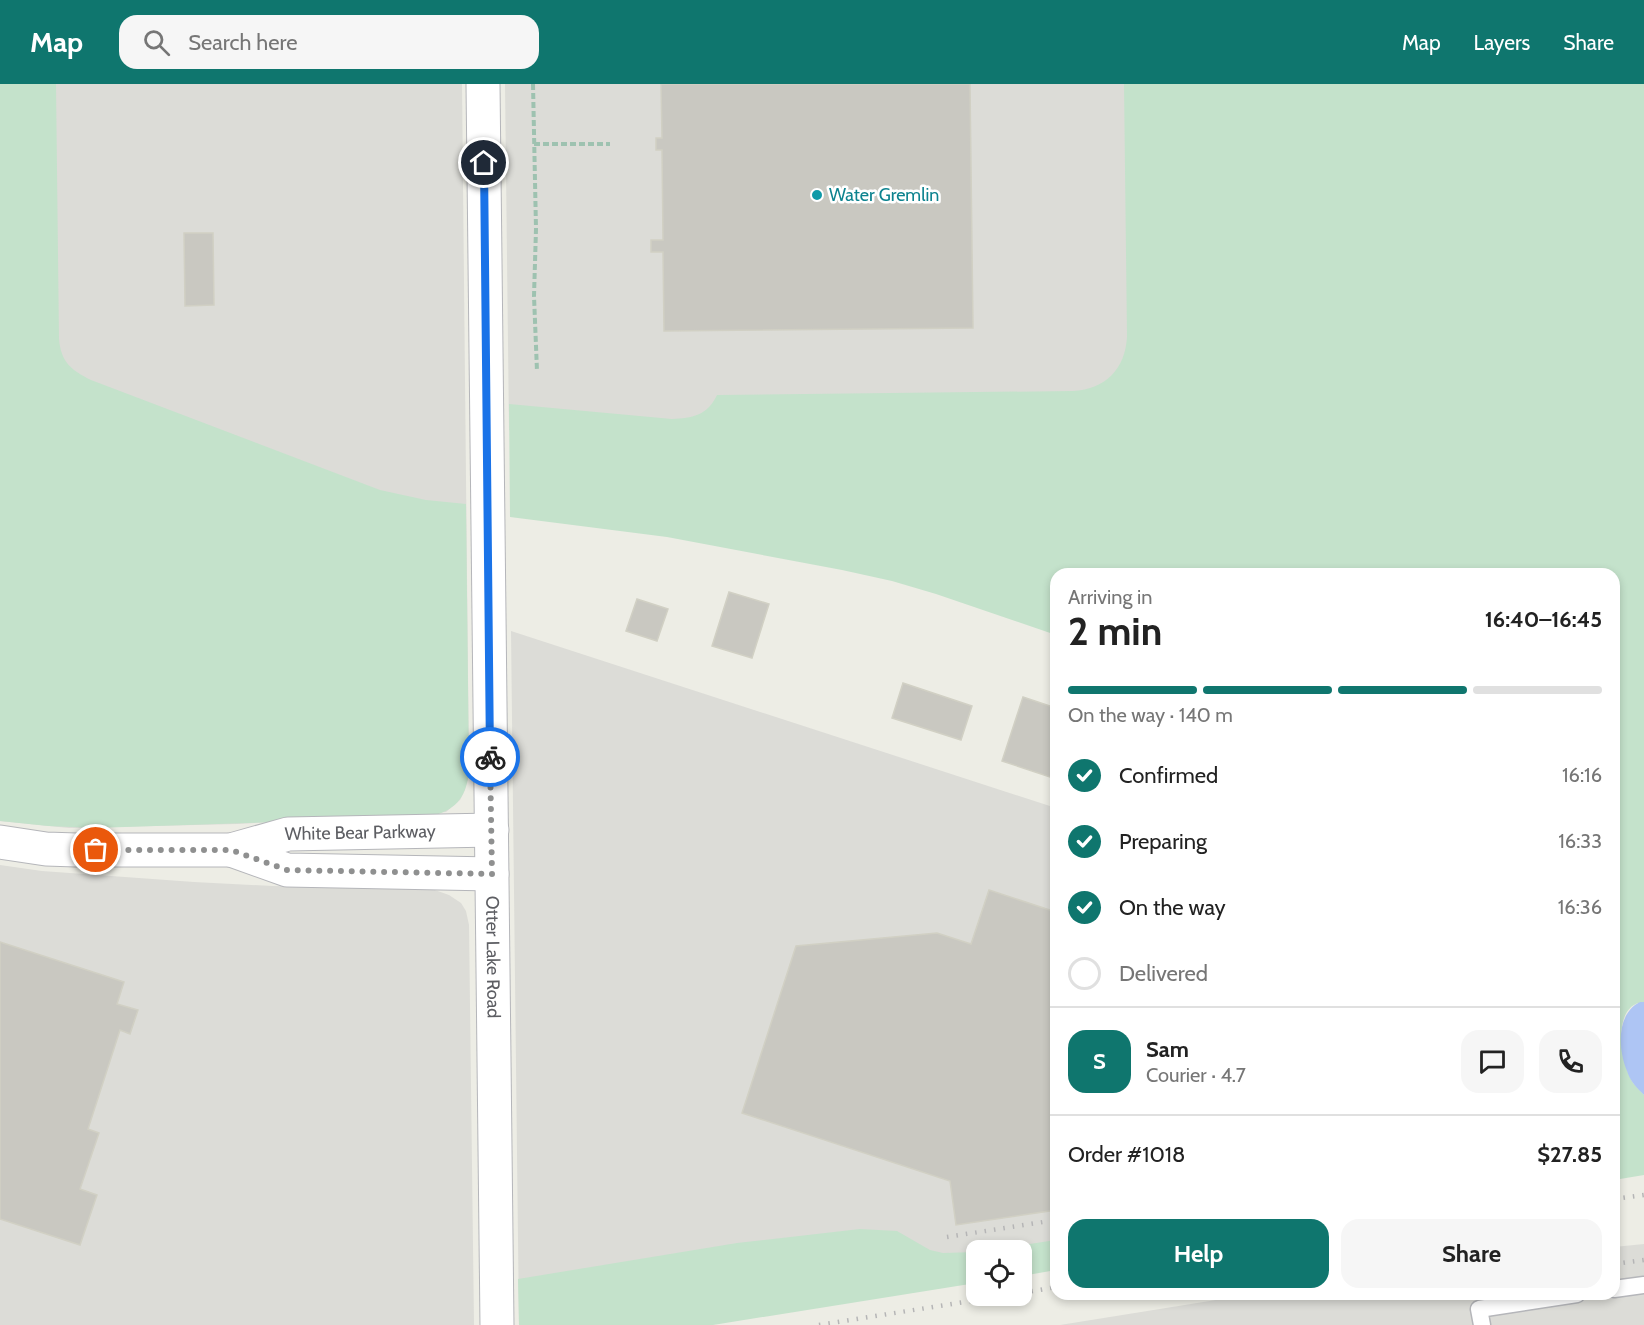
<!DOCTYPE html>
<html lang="en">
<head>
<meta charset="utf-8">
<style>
  body { margin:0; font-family:Cabin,sans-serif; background:#f6f6f6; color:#222; height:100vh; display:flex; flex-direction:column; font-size:22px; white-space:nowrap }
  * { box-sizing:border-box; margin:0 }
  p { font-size:20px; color:#767676 }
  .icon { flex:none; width:33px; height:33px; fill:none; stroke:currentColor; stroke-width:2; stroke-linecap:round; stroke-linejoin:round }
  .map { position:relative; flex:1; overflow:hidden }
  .drawer { position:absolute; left:1050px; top:484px; width:570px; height:732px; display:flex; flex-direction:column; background:#fff; border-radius:18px; box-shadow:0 3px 9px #0003 }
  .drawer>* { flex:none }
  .controls { position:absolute; left:966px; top:1156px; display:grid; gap:12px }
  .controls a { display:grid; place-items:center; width:66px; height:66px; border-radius:12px; background:#fff; box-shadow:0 3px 9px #0003; font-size:30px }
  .pin { position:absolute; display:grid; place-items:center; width:51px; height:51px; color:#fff; margin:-26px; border:3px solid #fff; border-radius:50%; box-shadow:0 2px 6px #0007 }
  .courier { position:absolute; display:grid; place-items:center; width:60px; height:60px; margin:-30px; border:4px solid #1a73e8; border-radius:50%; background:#fff; color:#222; box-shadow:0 2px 8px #0007 }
  .head em { font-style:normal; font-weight:800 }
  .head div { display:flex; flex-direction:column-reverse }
  .head { display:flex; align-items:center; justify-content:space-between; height:102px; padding:0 18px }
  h1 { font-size:39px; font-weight:800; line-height:45px }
  .bar { display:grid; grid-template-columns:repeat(4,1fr); gap:9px 6px; align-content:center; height:72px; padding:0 18px }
  .bar i { height:8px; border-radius:4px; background:#e0e0e0 }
  .bar .on { background:#0f766e }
  .bar p { grid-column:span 4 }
  .line { display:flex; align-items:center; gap:15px; padding:0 18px; border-top:2px solid #e0e0e0 }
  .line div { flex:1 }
  .round { display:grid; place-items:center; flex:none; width:63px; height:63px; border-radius:18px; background:#f6f6f6 }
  ol { padding:0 18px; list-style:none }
  li { display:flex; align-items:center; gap:18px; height:66px }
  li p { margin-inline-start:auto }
  li .icon { padding:6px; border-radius:50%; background:#0f766e; color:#fff; stroke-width:4 }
  li:last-child { color:#767676 }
  li i { width:33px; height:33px; border:3px solid #e0e0e0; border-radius:50% }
  .action { display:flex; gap:12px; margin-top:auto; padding:12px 18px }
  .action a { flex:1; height:69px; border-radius:18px; background:#0f766e; color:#fff; font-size:24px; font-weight:800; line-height:69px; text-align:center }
  .action a+a { background:#f6f6f6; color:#222 }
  header { display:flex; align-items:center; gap:36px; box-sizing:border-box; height:84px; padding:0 30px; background:#0f766e; color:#fff }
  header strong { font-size:28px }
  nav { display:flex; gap:33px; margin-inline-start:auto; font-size:21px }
  .search { width:420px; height:54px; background:#f6f6f6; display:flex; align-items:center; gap:15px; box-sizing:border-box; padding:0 21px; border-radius:18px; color:#767676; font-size:22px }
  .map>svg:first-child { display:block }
  .industrial { fill:#dcdcd7 }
  .green { fill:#c4e2cb }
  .water { fill:#aec5f4 }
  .building { fill:#c9c8c1; stroke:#d1d0c4; stroke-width:1.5 }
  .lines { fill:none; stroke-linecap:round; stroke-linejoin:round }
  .service-casing { stroke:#b5b6ba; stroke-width:19 }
  .tertiary-casing { stroke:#b5b6ba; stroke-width:35 }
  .path { stroke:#9ec2b0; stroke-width:4; stroke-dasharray:6 3; stroke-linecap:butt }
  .service { stroke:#fff; stroke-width:16 }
  .tertiary { stroke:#fff; stroke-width:33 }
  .rail { stroke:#b5b5b6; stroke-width:4.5; stroke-dasharray:1.5 8; stroke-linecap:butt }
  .done { stroke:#8f9090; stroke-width:6; stroke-dasharray:0 10.8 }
  .route { stroke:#1a73e8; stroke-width:8 }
  .culture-dot { fill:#0f9aa8; stroke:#fff; stroke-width:2 }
  .labels { text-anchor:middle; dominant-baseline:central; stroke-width:5; stroke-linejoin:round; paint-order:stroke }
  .culture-label { font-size:18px; fill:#0d838f; stroke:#fff; text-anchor:start }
  .street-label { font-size:18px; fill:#5d5e63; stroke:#fff }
</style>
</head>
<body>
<header>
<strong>Map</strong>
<div class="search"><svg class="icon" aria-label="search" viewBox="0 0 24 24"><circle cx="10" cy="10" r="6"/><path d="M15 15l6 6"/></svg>Search here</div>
<nav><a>Map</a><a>Layers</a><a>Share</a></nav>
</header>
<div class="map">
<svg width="1644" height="1241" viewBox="0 0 1644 1241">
  <rect width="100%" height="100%" fill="#edede5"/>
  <g class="industrial">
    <path d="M 37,0 L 462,0 L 469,689 L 465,706 L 460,716 L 446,728 L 237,740 L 69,744 L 0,737 L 0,115 Z"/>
    <path d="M 505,0 L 1254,0 L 1056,490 L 509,346 Z"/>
    <path d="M 511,547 L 1056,724 L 1056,1183 L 1022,1167 L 976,1167 L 976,1195 L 689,1241 L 519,1241 Z"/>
    <path d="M 0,781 L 42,787 L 194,798 L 273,802 L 432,805 L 449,811 L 461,819 L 466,827 L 469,841 L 474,1241 L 0,1241 Z"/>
    <path d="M 1644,1160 L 1644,1241 L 1060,1241 L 1247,1211 L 1614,1210 L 1614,1163 Z"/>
  </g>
  <g class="green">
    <path d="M 0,0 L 56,0 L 59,255 C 61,278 71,286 91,296 L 380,406 L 426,416 L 466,420 L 469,689 C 465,716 455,726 429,733 L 94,744 L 48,742 L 0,737 Z"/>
    <path d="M 1124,0 L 1644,0 L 1644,918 C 1610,920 1621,982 1634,1000 C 1637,1004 1641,1007 1644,1011 L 1644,1091 L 1614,1096 L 1614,490 L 1056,490 L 1056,551 L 936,510 L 892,497 L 842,486 L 667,453 L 510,433 L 509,320 L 672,335 C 692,334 707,332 717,311 L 1073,307 C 1106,305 1125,285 1127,253 Z"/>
    <path d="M 860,1145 L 897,1147 L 930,1166 L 943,1169 L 976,1168 L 976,1199 L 713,1241 L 519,1241 L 518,1195 L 737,1159 Z"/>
    <path d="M 1056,1156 L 1056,1186 L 1022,1192 L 1022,1167 L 983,1167 Z"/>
  </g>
  <path class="water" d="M 1640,918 L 1644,918 L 1644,1011 C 1637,1004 1630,997 1627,987 C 1618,965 1616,930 1640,918 Z"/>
  <g class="building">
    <path d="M 661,0 L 970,0 L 973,244 L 664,247 L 663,168 L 651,168 L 651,156 L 663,156 L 662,66 L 656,66 L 656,54 L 662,54 Z"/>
    <path d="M 184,149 L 213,149 L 214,221 L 185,222 Z"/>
    <path d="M 729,508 L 769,520 L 752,574 L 712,562 Z"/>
    <path d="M 637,515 L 668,525 L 657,557 L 626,547 Z"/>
    <path d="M 903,599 L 972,622 L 961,656 L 892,634 Z"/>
    <path d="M 1023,613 L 1056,624 L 1056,695 L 1002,677 Z"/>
    <path d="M 989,806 L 1056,828 L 1056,1126 L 956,1141 L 950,1097 L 742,1029 L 796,862 L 937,849 L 971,860 Z"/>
    <path d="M 0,858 L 124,898 L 117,920 L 138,926 L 130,950 L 120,946 L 88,1045 L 99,1049 L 80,1105 L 97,1111 L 80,1161 L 0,1135 Z"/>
  </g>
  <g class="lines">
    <defs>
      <g id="service">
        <path d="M 1614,1205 L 1644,1201"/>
        <path d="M 1482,1241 L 1479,1225 L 1577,1210"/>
      </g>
      <g id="tertiary">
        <path id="s1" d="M 483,0 L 497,1241"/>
        <path id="s2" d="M 0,758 L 46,765 L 76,766 L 231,766 L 288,750 L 492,746"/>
        <path d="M 231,766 L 287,786 L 492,790"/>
      </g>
    </defs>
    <use href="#service" class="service-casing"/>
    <use href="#tertiary" class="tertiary-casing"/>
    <g class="path">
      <path d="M 533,0 L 536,145 L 534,212 L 537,287"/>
      <path d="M 534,60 L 610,60"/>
    </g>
    <use href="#service" class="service"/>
    <use href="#tertiary" class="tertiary"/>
    <g class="rail">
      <path d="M 1614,1115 L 1644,1111"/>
      <path d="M 947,1153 L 1056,1136"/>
      <path d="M 1614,1180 L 1644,1176"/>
      <path d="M 1022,1209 L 1056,1203"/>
      <path d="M 819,1241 L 1002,1212"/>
    </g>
  </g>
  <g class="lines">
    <path class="done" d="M 96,766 L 231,766 L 287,786 L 492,790 L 490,673"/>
    <path class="route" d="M 484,79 L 490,673"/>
  </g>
  <circle class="culture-dot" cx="817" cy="111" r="6"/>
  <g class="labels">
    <g class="culture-label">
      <text x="829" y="111">Water Gremlin</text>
    </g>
    <g class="street-label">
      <text stroke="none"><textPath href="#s2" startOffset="363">White Bear Parkway</textPath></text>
      <text stroke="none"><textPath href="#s1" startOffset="873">Otter Lake Road</textPath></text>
    </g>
  </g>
</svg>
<div class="controls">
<a><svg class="icon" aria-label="locate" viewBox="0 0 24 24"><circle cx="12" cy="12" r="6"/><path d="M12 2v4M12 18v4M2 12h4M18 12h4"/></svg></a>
</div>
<div class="pin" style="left:96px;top:766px;background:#ea580c"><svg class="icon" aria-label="bag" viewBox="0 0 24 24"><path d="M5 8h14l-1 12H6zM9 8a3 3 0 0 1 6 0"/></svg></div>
<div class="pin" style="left:484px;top:79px;background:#1f2937"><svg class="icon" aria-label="home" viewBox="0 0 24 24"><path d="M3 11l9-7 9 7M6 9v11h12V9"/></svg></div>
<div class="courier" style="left:490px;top:673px"><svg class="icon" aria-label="bike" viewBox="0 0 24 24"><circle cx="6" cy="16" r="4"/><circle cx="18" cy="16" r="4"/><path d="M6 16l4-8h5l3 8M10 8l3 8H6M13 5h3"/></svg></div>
<section class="drawer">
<div class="head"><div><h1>2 min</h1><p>Arriving in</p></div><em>16:40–16:45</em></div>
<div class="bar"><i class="on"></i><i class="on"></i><i class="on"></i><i></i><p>On the way · 140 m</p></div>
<ol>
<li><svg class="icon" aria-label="check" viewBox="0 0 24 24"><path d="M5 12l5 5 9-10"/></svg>Confirmed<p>16:16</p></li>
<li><svg class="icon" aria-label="check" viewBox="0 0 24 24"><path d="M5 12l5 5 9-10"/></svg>Preparing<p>16:33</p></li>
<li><svg class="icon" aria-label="check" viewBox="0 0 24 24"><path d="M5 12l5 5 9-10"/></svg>On the way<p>16:36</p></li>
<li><i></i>Delivered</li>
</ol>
<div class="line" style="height:108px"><b class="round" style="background:#0f766e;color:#fff">S</b><div><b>Sam</b><p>Courier · 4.7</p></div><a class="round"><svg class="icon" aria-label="chat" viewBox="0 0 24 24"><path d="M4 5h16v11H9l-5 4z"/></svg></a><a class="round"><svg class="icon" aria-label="phone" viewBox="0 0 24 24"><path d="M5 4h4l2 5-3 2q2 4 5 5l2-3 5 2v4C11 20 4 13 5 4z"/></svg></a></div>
<div class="line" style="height:78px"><div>Order #1018</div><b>$27.85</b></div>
<div class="action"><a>Help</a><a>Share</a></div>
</section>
</div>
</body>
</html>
